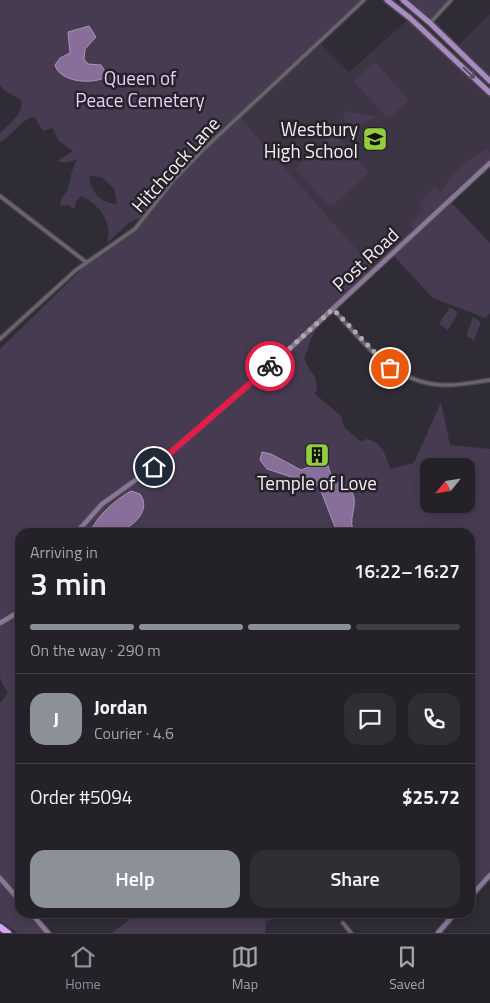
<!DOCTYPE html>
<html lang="en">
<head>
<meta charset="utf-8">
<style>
  body { margin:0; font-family:"Titillium Web",sans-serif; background:#302e34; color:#f1f3f6; height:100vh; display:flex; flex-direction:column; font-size:19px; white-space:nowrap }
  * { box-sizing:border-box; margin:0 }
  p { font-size:16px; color:#a3a3a8 }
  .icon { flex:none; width:28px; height:28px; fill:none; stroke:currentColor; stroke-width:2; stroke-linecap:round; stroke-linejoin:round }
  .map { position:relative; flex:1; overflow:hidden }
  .drawer { position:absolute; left:15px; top:528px; width:460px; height:390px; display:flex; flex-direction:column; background:#242128; border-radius:15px; box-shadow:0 2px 8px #0003,0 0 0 1px #413e45 }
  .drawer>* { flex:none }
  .needle { width:32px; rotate:240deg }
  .buttons { position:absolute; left:420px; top:458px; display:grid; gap:10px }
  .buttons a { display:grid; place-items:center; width:55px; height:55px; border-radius:10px; background:#242128; box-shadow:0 2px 8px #0003,0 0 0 1px #413e45; font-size:25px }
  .pin { position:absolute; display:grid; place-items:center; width:42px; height:42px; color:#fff; margin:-21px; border:2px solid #fff; border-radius:50%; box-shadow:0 1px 5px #0007 }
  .courier { position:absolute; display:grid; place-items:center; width:50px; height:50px; margin:-25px; border:4px solid #e11d48; border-radius:50%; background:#fff; color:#222; box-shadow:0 1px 6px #0007 }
  .overview em { font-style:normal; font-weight:600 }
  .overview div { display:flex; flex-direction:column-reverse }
  .overview { display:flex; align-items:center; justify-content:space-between; height:85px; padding:0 15px }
  h1 { font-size:32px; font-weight:600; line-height:38px }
  .bar { display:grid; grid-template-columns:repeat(4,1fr); gap:8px 5px; align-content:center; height:60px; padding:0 15px }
  .bar i { height:6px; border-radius:4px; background:#413e45 }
  .bar .active { background:#8c9099 }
  .bar p { grid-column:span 4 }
  .line { display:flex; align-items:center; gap:12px; padding:0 15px; border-top:1px solid #413e45 }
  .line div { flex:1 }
  .round { display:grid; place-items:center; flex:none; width:52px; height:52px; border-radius:15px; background:#302e34 }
  .button { display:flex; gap:10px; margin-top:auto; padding:10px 15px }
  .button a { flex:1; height:58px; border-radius:15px; background:#8c9099; color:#fff; font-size:20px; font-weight:600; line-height:58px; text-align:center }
  .button a+a { background:#302e34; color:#f1f3f6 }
  .menu { display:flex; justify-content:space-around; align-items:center; height:70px; border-top:1px solid #413e45; background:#242128; font-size:14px; color:#a3a3a8 }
  .menu a { display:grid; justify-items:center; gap:2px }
  .menu .active { color:#8c9099 }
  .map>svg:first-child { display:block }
  .built { fill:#3d3543 }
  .green { fill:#473b52; fill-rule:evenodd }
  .water { fill:#876f9a; stroke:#a795b5 }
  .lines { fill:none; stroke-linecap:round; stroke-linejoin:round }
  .street-casing { stroke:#4c4850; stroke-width:5.5 }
  .secondary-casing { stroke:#4c4850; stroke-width:7 }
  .primary-casing { stroke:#4c4850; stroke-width:8 }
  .highway-casing { stroke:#4c4850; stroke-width:9 }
  .street { stroke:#6a656f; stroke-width:3 }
  .secondary { stroke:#8a7798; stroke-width:4.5 }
  .primary { stroke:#a98ac2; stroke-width:5 }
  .highway { stroke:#d3a2f9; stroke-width:6 }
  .oneway { stroke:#5b4c67 }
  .done { stroke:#adaab1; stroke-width:5; stroke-dasharray:0 9 }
  .route { stroke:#e11d48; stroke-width:6 }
  .labels { text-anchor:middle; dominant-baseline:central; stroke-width:5; stroke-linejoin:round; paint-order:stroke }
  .park-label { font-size:19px; fill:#e5cff8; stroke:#27222a }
  .poi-label { font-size:19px; fill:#f1eef4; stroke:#27222a; text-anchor:end }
  .street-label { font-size:19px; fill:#f1eef4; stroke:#27222a }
</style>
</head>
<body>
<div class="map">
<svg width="490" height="933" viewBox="0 0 490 933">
  <rect width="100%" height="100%" fill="#302c35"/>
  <g class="built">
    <path d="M 490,14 L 490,81 L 456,48 Z"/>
    <path d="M 410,18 L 490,93 L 490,163 L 375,270 L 239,116 L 319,42 L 349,72 Z"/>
  </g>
  <g class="green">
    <path d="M 0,0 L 364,0 L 239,116 L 375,270 L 320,321 L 311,339 L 304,359 C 309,371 322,380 315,394 L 341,416 L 344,427 L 361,442 L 366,439 C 382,441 386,455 390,469 L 414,463 L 441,402 L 450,445 L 490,449 L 490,870 L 470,891 L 470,532 L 105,532 L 94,522 L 90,532 L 20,532 L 20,634 L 15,637 L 20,648 L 20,886 L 14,890 L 0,874 L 0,703 L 8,693 L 0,679 L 0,349 L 83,268 L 135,229 L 146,215 L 129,223 L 107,243 C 113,223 100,204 81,196 L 76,202 L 74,209 L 68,205 L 60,206 C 60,197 66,195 68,188 C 71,178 71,170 77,160 L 64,163 L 57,161 L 73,151 L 59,141 L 52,128 L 43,131 L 36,119 L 32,117 C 19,122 12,136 0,142 L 0,133 C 9,124 22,115 22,101 C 14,95 5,93 0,85 ZM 89,176 L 101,177 L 114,188 L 117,204 C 99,202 92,193 89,176 ZM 429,466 L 466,466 L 466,504 L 429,504 Z"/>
    <path d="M 403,0 L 451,0 L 430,23 Z"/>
    <path d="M 375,62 L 409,101 L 390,117 L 386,117 L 354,81 Z"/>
    <path d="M 343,111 L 376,116 L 377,117 L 346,131 Z"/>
    <path d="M 334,133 L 369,173 L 332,206 L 328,205 L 295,168 Z"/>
    <path d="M 487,149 L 490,152 L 490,163 L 450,201 L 490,243 L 490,313 L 485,318 L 433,298 L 392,254 L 416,232 L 409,224 L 424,209 L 419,203 L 435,186 L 442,193 C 445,178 473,155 487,149 Z"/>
    <path d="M 450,307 L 458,313 L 448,330 L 439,324 Z"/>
    <path d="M 473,317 L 481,322 L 474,340 L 466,336 Z"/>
    <path d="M 0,882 L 20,905 L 20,912 L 26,913 L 44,933 L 18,933 L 0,921 Z"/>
    <path d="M 139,913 L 139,912 L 282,913 L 266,922 L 265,933 L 111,933 Z"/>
  </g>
  <g class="water">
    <path d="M 89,26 L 96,37 L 85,49 L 84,59 L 88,64 L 101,65 L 108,76 C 94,85 60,83 55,65 L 60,58 L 70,53 L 68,32 Z"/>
    <path d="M 262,452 L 271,454 L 301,470 L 309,467 L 314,460 L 325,459 C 329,465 329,474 335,480 C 342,487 352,485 354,498 C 356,510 348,520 354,532 L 337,532 L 319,486 L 267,469 L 260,460 Z"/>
    <path d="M 131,491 L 140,494 C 152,510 133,527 118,532 C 110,534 99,533 90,532 C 97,516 115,500 131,491 Z"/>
  </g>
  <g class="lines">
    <defs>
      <g id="street">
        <path d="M 430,23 L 451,0"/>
        <path d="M 0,196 L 86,262"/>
        <path d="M 333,309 C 365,344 395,386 448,385 C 462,385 476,382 490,380"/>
        <path d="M 0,339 L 76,270 L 135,229 L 172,182 L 204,149 L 364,0"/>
        <path d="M 343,923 L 351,933"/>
      </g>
      <g id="secondary">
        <path d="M 77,532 L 102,504 L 154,467 L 284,354 L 490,163"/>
        <path d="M 0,623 L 20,611"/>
        <path d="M 0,878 L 20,901"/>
        <path d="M 470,897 L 490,875"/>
        <path d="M 30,912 L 48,933"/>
        <path d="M 438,933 L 456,912"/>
      </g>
      <g id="primary">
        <path d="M 387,0 L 410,18 L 490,93"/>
        <path d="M 403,0 L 430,23 L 490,81"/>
      </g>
      <path id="highway" d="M 0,927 L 8,933"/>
    </defs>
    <use href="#street" class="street-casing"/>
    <use href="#secondary" class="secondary-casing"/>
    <use href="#primary" class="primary-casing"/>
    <use href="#highway" class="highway-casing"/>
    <use href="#street" class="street"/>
    <use href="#secondary" class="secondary"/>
    <use href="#primary" class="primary"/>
    <use href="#highway" class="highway"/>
  </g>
  <defs><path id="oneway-shaft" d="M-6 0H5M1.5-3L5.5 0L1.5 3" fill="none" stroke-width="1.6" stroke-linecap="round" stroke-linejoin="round" transform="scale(1.25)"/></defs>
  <use class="oneway" href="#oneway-shaft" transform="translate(469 73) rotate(44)"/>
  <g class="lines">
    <path class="done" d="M 270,366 L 333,309 L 390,368"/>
    <path class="route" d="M 154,467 L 270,366"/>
  </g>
  <defs>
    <symbol id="school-square" viewBox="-11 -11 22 22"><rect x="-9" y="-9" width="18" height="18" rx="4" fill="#92cd3f" stroke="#27222a"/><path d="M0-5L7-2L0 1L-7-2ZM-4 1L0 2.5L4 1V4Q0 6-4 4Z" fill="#111"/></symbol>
    <symbol id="building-square" viewBox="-11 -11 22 22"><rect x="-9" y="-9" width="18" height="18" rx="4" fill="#92cd3f" stroke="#27222a"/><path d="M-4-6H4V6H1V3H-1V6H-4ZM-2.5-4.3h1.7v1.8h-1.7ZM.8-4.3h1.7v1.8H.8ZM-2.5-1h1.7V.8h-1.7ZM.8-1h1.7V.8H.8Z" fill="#111"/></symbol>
  </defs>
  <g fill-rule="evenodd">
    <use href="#school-square" x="361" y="125" width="28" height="28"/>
    <use href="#building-square" x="303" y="441" width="28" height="28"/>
  </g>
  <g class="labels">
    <g class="park-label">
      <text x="140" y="77">Queen of<tspan x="140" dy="22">Peace Cemetery</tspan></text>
    </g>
    <g class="poi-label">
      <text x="358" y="128">Westbury<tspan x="358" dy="22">High School</tspan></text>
      <text x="317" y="482" text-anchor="middle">Temple of Love</text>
    </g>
    <g class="street-label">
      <text transform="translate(175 164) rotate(-48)">Hitchcock Lane</text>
      <text transform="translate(365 259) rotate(-43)">Post Road</text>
    </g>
  </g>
</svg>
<div class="buttons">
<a><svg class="needle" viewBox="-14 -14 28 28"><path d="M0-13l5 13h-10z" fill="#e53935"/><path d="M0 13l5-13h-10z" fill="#a3a3a8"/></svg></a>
</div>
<div class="pin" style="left:390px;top:368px;background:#ea580c"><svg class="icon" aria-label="bag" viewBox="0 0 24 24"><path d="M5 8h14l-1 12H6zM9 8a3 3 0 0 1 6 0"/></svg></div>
<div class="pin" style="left:154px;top:467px;background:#1f2937"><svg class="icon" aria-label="home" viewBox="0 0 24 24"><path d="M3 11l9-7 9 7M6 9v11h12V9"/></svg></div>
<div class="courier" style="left:270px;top:366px"><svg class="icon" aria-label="bike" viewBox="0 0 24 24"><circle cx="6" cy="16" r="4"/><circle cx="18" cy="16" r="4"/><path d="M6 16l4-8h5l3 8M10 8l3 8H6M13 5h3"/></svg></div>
<section class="drawer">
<div class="overview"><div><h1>3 min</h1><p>Arriving in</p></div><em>16:22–16:27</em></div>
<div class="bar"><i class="active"></i><i class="active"></i><i class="active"></i><i></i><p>On the way · 290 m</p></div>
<div class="line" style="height:90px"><b class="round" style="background:#8c9099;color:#fff">J</b><div><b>Jordan</b><p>Courier · 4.6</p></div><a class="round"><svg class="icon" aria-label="chat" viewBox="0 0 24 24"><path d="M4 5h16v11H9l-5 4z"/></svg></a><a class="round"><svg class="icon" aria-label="phone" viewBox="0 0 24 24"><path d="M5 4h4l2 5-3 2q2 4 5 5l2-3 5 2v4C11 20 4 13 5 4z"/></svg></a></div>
<div class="line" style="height:65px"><div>Order #5094</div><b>$25.72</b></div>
<div class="button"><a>Help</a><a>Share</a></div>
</section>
</div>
<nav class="menu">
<a class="active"><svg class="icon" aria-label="home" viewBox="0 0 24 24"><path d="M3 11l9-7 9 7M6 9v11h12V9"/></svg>Home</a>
<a><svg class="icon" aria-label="map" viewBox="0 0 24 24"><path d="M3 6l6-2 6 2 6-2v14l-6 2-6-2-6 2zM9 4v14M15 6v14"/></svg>Map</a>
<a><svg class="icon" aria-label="saved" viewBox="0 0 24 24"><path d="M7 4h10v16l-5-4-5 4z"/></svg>Saved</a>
</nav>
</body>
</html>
